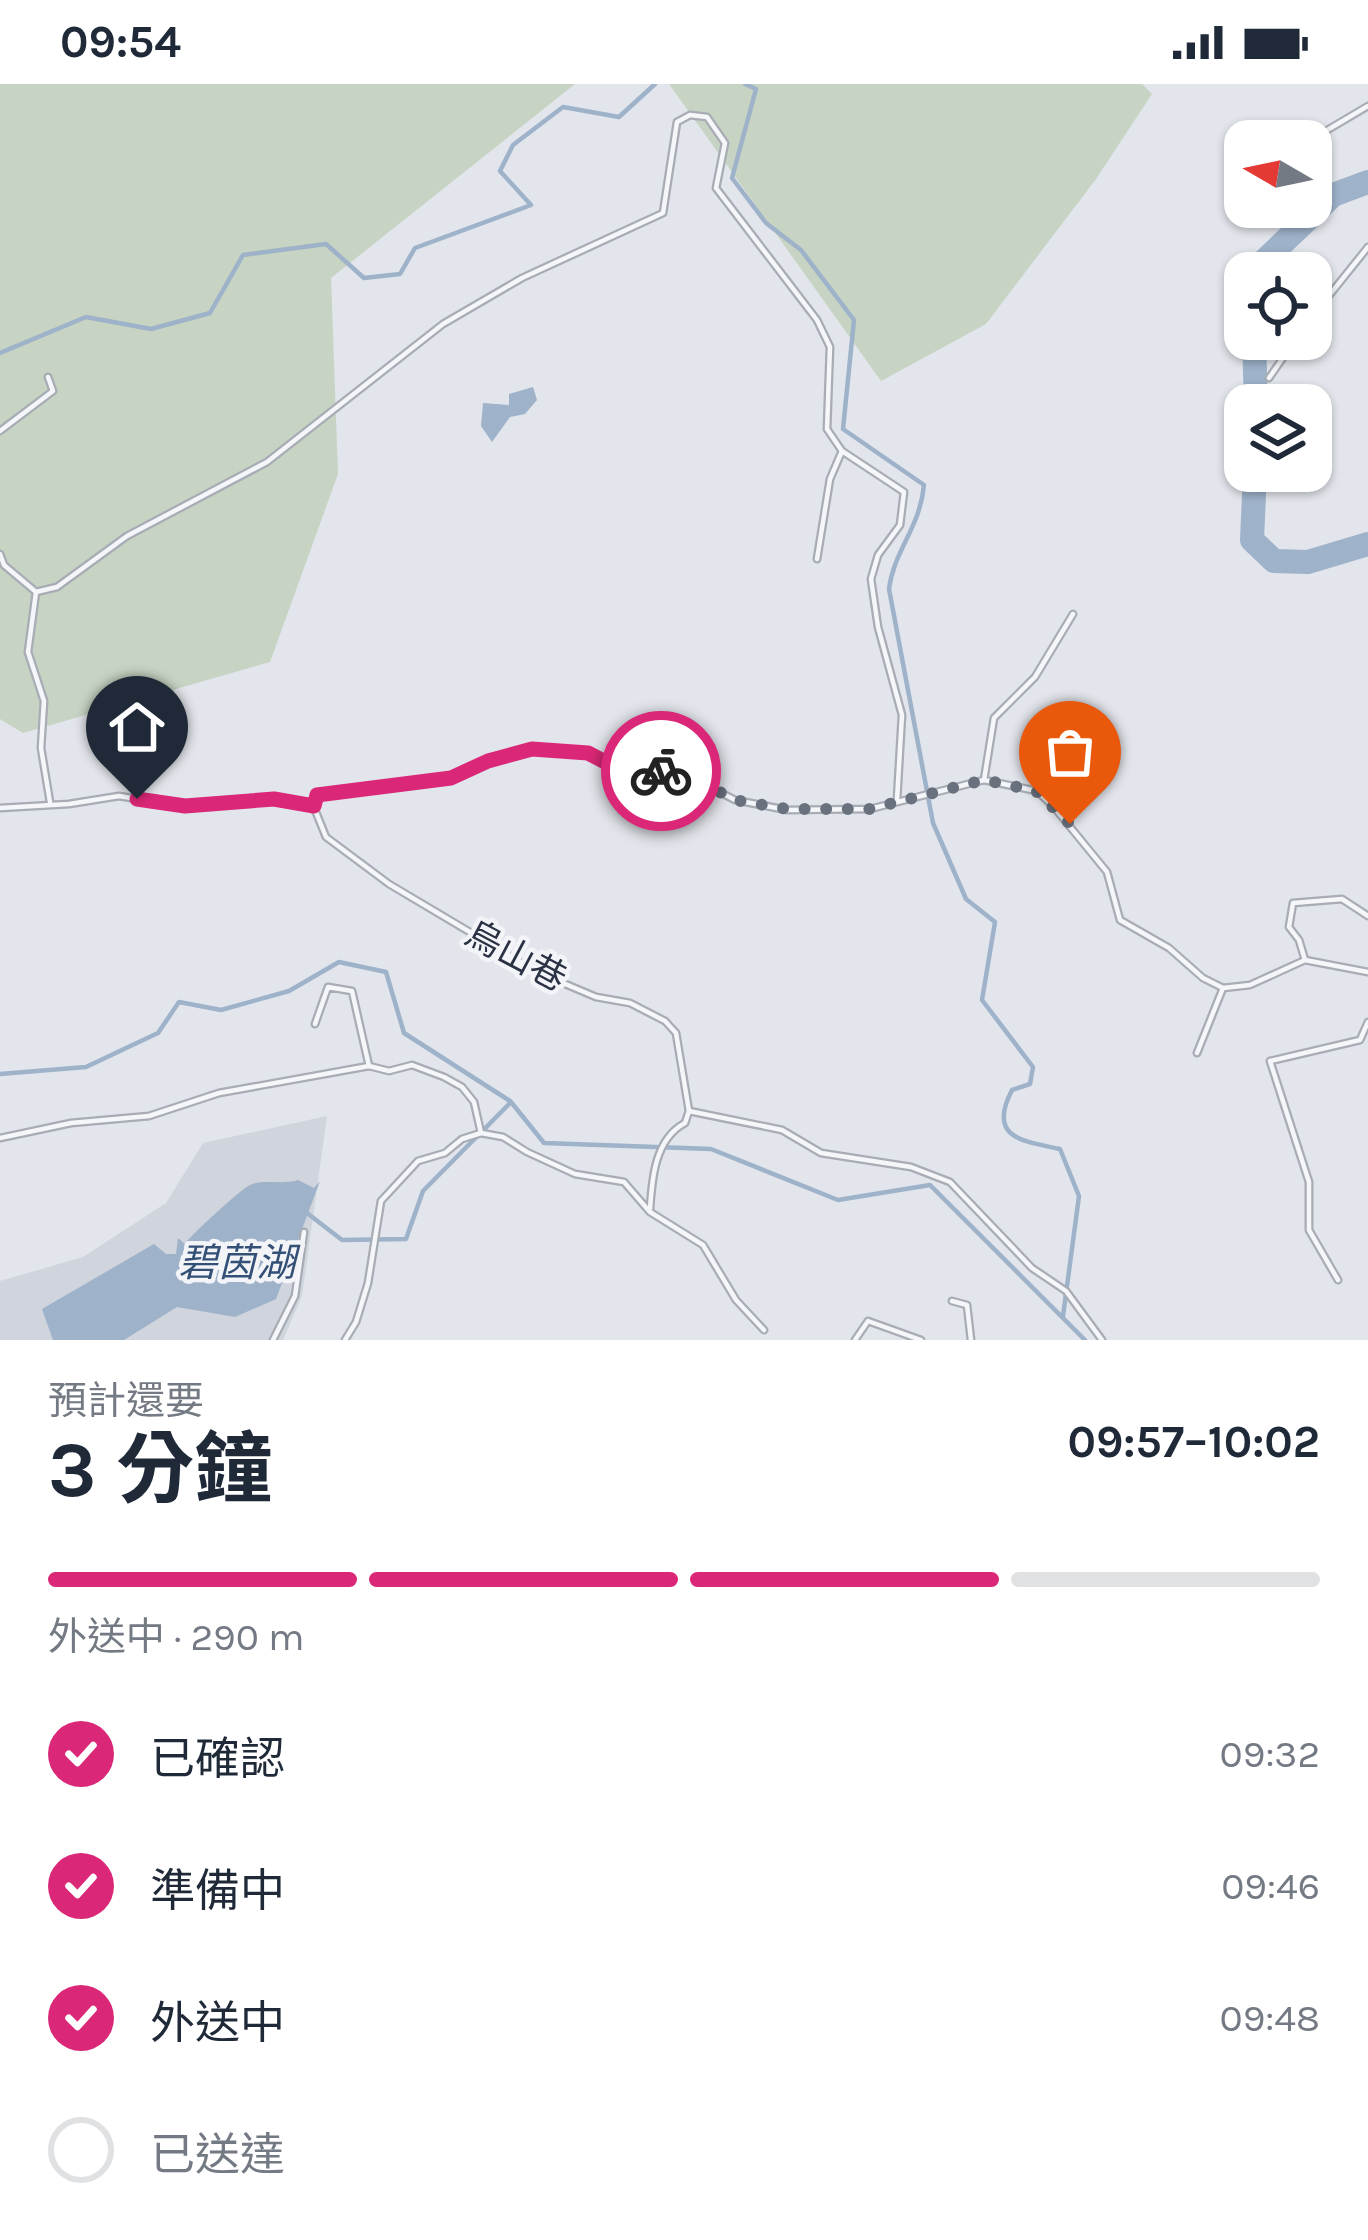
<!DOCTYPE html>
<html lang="zh-TW">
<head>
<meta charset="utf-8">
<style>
  body { margin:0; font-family:Karla,"Noto Sans TC",sans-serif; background:#f6f6f7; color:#1f2937; height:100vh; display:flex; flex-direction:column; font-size:45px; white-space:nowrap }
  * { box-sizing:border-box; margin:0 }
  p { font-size:39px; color:#747a83 }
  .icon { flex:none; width:66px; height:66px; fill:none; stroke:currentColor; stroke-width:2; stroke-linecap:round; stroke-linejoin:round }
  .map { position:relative; height:1256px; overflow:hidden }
  .panel { display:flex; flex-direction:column; background:#fff; flex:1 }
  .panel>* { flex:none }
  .needle { width:78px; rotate:279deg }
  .fabs { position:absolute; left:1224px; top:36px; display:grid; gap:24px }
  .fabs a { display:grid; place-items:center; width:108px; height:108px; border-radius:24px; background:#fff; box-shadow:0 3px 9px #0004; font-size:60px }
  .pin { position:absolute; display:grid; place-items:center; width:102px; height:102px; color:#fff; margin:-123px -51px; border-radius:50% 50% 50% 0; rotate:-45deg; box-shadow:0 0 12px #0007 }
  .pin .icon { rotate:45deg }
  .courier { position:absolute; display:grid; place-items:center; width:120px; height:120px; margin:-60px; border:9px solid #db2777; border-radius:50%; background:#fff; color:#222; box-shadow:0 3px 15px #0007 }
  .headline em { font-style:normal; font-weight:700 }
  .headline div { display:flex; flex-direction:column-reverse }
  .headline { display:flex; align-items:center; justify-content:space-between; height:204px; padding:0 48px }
  h1 { font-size:78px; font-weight:700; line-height:90px }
  .bar { display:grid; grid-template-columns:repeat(4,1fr); gap:18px 12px; align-content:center; height:144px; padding:0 48px }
  .bar i { height:15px; border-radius:9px; background:#e0e1e3 }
  .bar .on { background:#db2777 }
  .bar p { grid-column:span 4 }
  ol { padding:0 48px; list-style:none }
  li { display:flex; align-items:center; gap:36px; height:132px }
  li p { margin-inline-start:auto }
  li .icon { padding:12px; border-radius:50%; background:#db2777; color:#fff; stroke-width:4 }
  li:last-child { color:#747a83 }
  li i { width:66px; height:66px; border:6px solid #e0e1e3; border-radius:50% }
  .status { display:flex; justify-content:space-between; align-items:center; height:84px; padding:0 60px; background:#fff; direction:ltr }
  .status svg { height:33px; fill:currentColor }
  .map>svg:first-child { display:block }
  .built { fill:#d0d4dc }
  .green { fill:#c7d4c3 }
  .water { fill:#9eb2ca }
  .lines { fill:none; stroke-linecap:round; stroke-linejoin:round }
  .stream { stroke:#9eb2ca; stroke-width:4.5 }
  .river { stroke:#9eb2ca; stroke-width:24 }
  .service-casing { stroke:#a7acb5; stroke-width:9 }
  .service { stroke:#f5f6f9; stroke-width:4.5 }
  .done { stroke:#6a717e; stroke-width:12; stroke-dasharray:0 21.6 }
  .route { stroke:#db2777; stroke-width:15 }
  .labels { text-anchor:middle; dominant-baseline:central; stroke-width:9; stroke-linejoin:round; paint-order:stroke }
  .street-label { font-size:36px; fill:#2a3243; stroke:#f2f4f8 }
  .water-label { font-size:39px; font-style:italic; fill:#345077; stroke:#f2f4f8 }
</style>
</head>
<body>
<div class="status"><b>09:54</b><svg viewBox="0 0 49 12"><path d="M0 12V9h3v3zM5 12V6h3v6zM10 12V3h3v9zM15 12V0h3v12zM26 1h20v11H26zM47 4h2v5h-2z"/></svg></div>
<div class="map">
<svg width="1368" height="1256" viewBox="0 0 1368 1256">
  <rect width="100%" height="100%" fill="#e2e5eb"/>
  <path class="built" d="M 327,1032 L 302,1212 L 283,1256 L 0,1256 L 0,1197 L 83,1173 L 166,1119 L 203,1059 Z"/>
  <g class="green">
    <path d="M 0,0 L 575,0 L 331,194 L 338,390 L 270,578 L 23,649 L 0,635 Z"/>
    <path d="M 669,0 L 1142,0 L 1152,10 L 1096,95 L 986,240 L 881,297 Z"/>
  </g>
  <g class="water">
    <path d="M 533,303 L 537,316 L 525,330 L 510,333 L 492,358 L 481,342 L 483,319 L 509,321 L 509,310 Z"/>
    <path d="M 298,1096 L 314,1104 L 320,1097 L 276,1215 L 235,1233 L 177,1223 L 124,1256 L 53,1256 L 42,1225 L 154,1160 L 166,1170 L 176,1170 L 178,1154 L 185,1160 C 190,1152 241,1105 250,1101 C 263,1095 283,1101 298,1096 Z"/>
  </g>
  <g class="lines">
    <g class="stream">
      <path d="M 745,0 L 756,5 L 732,94 L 766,139 L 801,166 L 854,236 L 843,345 L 924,401 C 920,444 894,466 889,505 L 933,739 L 966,815 L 995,838 L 982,916 L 1033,983 L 1030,1000 L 1012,1006 C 987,1054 1022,1057 1060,1065 L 1079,1112 L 1063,1232"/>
      <path d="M 0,269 L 86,233 L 151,245 L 210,229 L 243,171 L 326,160 L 364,194 L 400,190 L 415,164 L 531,121 L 500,87 L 513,61 L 563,23 L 619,33 L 655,0"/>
      <path d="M 0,990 L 86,983 L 158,949 L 179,918 L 221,926 L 289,907 L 339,878 L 386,888 L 404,949 L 510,1017"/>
      <path d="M 307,1129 L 342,1156 L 406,1155 L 423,1107 L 511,1018 L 544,1059 L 711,1065 L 838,1116 L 930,1101 L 1085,1256"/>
    </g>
    <g class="river">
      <path d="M 1258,189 L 1265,176 L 1333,111 L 1368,98"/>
      <path d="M 1254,255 L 1256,321"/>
      <path d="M 1255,387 L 1252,456 L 1274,477 L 1308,478 L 1368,460"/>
    </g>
    <defs>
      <g id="service">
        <path d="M 1311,61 L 1324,48 L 1368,22"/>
        <path d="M 1311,234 L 1368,163"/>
        <path d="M 1269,294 L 1296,255"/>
        <path d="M 0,347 L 53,307 L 48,293"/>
        <path d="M 0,470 L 4,481 L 36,508 L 28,568 L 44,617 L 41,664 L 50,718"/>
        <path d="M 817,475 L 830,395 L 842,367"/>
        <path d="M 36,508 L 57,503 L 127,452 L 267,378 L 443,240 L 522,194 L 663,129 L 677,38 L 690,31 L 707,33 L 725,59 L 716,104 L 817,236 L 830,263 L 827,345 L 842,367 L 904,408 L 900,441 L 878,471 L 871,495 L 878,543 L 902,631 L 897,716"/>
        <path d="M 984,696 L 994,634 L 1035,593 L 1073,530"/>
        <path d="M 0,724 L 69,720 L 119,712 L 185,723 L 274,715 L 313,721"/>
        <path d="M 1305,876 L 1299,856 L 1289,843 L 1293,819 L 1342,815 L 1368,832"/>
        <path d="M 315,940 L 328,903 L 352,907 L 369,982 L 389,987 L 412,981 L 444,993 L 462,1003 L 474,1018 L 481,1049 L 503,1053 L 527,1068 L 575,1090 L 624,1098 L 650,1128 L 703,1161 L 736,1216 L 764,1246"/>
        <path d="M 1197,969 L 1223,904"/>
        <path d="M 689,1027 L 676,949 L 665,937 L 630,919 L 596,913 L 537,888 L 389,800 L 326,753 L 313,721 L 317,711 L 451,695 L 488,677 L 532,665 L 588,669 L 628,690 L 681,688 L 735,716 L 787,726 L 870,725 L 984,696 L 1037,707 L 1053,722 L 1107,788 L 1120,836 L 1169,864 L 1203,894 L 1223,904 L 1250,901 L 1305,876 L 1368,888"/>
        <path d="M 0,1054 L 71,1039 L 149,1032 L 219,1009 L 369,982"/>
        <path d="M 650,1125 C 652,1094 655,1055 685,1039 L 689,1027 L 782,1046 L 821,1069 L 911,1083 L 950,1098 L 1032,1184 L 1066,1207 L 1102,1256"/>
        <path d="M 1338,1196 L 1309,1146 L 1309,1098 L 1270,977 L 1360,956 L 1368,938"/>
        <path d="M 952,1217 L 967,1221 L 971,1256"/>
        <path d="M 273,1256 L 295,1212 L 304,1148"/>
        <path d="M 345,1256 L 356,1238 L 368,1199 L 381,1117 L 418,1077 L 445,1069 L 462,1055 L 481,1049"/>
        <path d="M 855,1256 L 868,1237 L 921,1256"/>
      </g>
    </defs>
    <use href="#service" class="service-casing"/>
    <use href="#service" class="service"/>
  </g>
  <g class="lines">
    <path class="done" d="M 661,687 L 681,688 L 735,716 L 787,725 L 870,725 L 984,696 L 1036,707 L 1070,740"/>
    <path class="route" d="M 137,715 L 185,722 L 274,715 L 314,722 L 317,711 L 451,694 L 488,677 L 532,665 L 588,669 L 628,690 L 661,687"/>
  </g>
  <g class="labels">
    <g class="street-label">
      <text transform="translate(516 872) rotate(28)">烏山巷</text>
    </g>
    <g class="water-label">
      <text x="237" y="1179">碧茵湖</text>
    </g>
  </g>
</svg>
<div class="fabs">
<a><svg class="needle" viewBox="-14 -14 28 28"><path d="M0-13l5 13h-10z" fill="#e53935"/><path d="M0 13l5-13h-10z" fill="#747a83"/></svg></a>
<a><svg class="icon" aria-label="locate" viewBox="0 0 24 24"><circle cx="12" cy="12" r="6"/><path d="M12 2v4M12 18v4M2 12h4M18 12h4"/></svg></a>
<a><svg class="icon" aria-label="layers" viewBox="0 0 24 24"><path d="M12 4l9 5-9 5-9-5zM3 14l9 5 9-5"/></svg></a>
</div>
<div class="pin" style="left:1070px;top:740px;background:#ea580c"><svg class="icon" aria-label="bag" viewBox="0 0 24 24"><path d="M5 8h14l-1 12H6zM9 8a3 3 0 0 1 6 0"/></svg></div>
<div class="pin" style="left:137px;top:715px;background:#1f2937"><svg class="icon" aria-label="home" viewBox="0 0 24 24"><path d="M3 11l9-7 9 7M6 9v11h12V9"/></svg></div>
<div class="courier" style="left:661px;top:687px"><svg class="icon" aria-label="bike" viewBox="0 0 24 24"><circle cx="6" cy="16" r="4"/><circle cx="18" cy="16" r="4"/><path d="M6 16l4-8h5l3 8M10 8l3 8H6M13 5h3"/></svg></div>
</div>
<section class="panel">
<div class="headline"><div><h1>3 分鐘</h1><p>預計還要</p></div><em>09:57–10:02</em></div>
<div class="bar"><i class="on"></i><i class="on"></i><i class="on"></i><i></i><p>外送中 · 290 m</p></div>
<ol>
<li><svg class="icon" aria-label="check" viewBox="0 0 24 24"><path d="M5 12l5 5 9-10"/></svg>已確認<p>09:32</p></li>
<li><svg class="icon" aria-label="check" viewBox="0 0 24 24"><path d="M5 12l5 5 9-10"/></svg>準備中<p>09:46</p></li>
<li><svg class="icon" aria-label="check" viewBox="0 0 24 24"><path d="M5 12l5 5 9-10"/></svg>外送中<p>09:48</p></li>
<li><i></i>已送達</li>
</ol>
</section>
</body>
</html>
